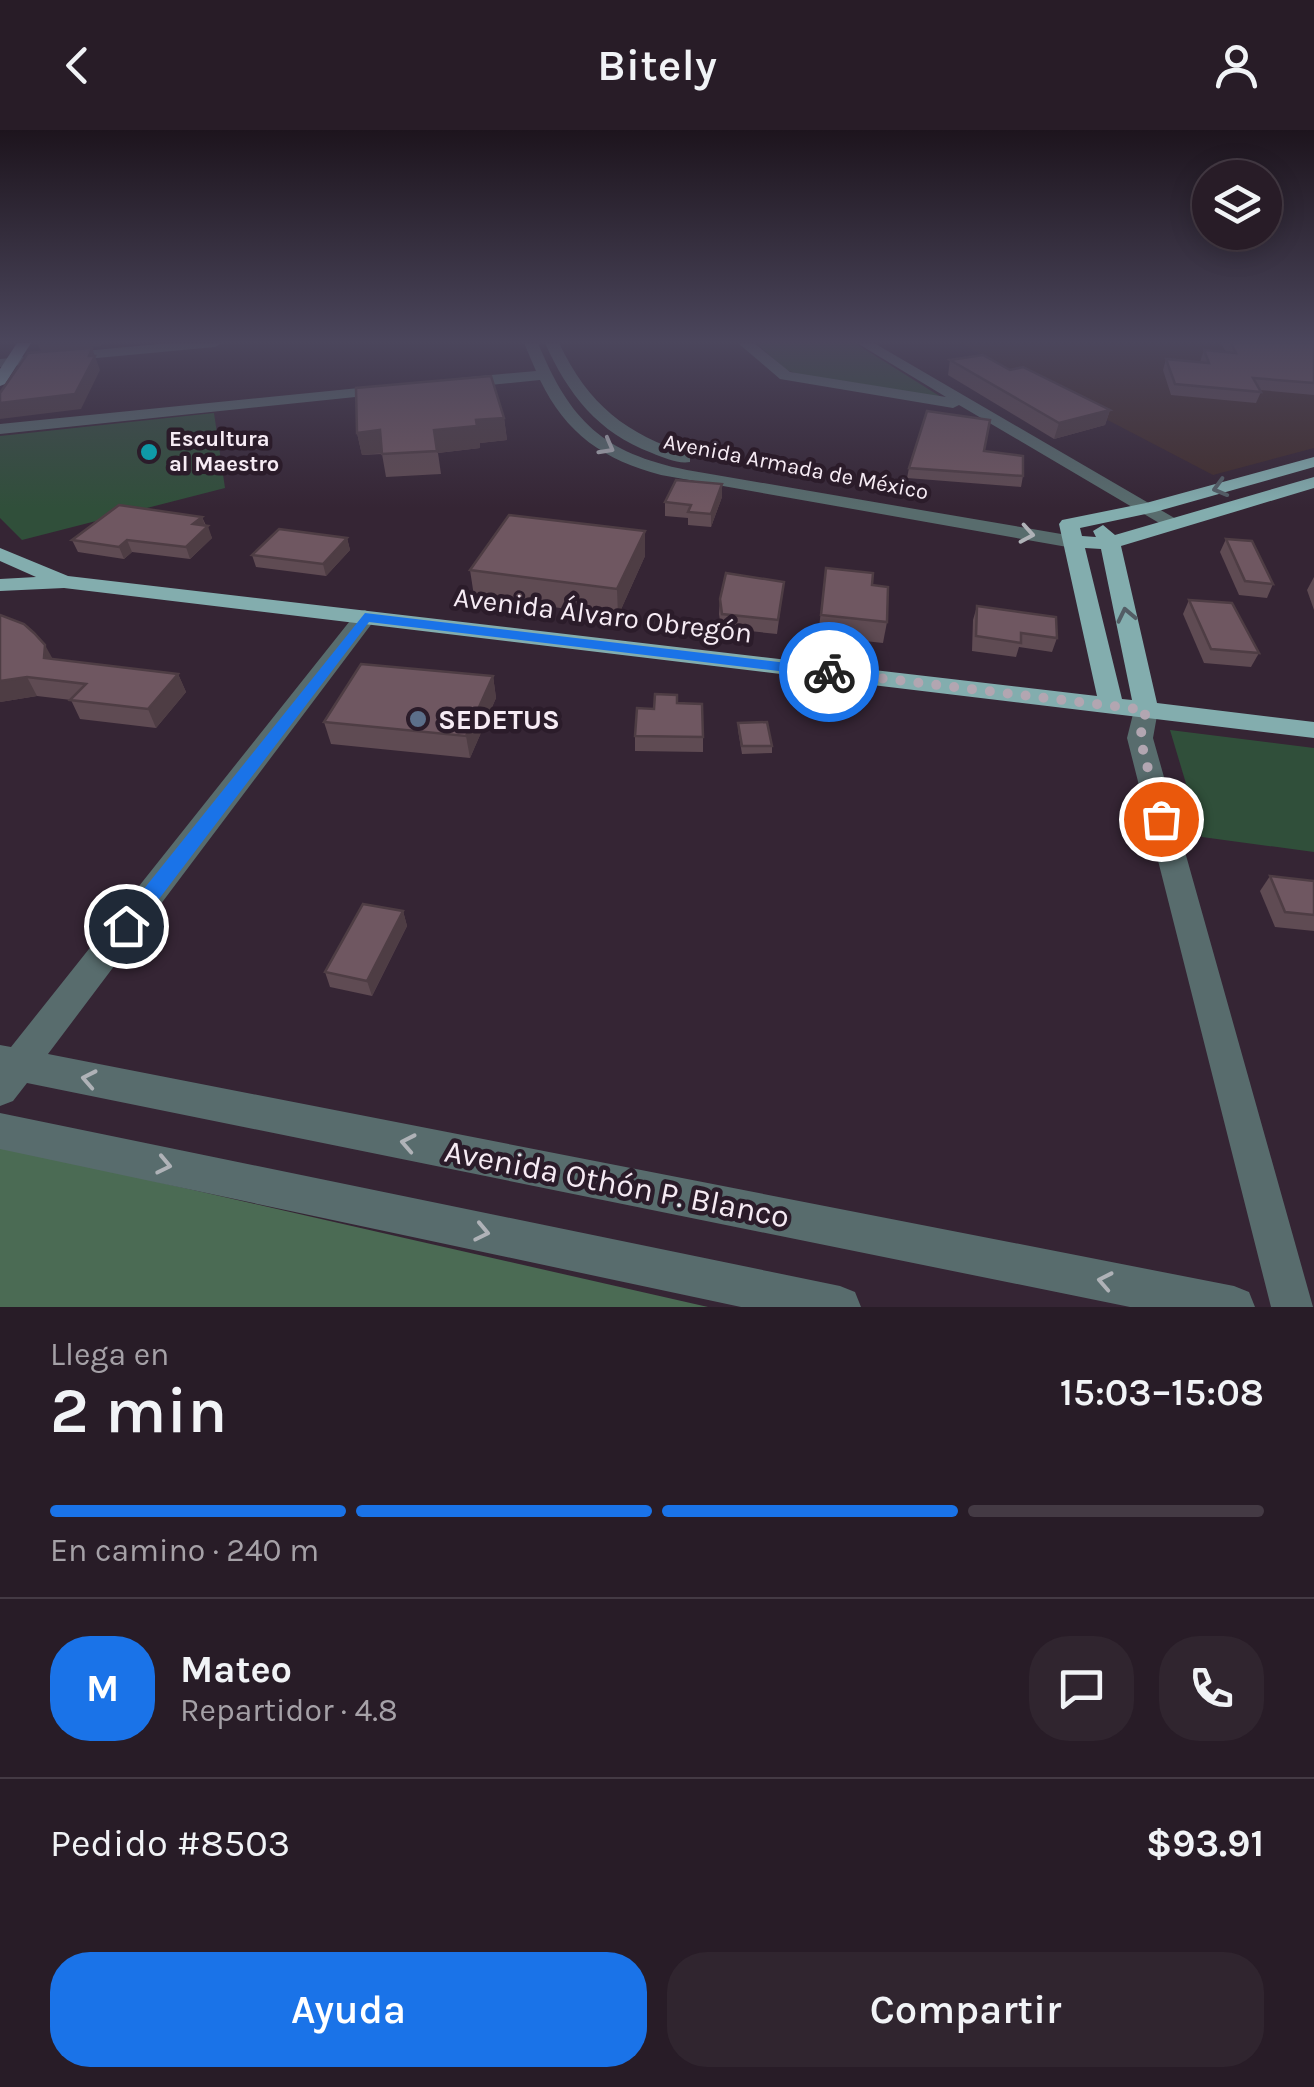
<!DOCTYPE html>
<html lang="es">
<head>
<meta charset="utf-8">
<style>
  body { margin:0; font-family:Karla,sans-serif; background:#30252f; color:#f1f3f6; height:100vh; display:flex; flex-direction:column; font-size:38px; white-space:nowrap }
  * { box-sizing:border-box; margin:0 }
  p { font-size:32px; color:#a5a1a7 }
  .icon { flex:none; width:55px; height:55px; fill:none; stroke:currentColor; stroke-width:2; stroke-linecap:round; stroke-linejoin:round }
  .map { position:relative; height:1177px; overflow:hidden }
  .details { display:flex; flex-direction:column; background:#281c27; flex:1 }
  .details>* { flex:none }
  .buttons { position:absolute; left:1192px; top:30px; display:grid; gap:20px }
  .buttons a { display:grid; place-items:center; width:90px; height:90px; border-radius:50%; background:#281c27; box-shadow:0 5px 25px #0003,0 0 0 2px #443a44; font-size:50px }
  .pin { position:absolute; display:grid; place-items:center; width:85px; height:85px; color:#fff; margin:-42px; border:5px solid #fff; border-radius:50%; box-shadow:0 2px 10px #0007 }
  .courier { position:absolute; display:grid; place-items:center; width:100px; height:100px; margin:-50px; border:8px solid #1a73e8; border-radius:50%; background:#fff; color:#222; box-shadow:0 2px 12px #0007 }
  .headline em { font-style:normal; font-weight:600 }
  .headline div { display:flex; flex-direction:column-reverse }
  .headline { display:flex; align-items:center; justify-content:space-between; height:170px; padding:0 50px }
  h1 { font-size:65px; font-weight:600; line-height:75px }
  .bar { display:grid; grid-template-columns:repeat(4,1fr); gap:15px 10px; align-content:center; height:120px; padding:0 50px }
  .bar i { height:12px; border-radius:8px; background:#443a44 }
  .bar .selected { background:#1a73e8 }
  .bar p { grid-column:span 4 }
  .line { display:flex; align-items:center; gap:25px; padding:0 50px; border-top:2px solid #443a44 }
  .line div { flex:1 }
  .round { display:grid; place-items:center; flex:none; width:105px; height:105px; border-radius:40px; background:#30252f }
  .button { display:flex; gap:20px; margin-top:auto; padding:20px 50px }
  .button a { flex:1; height:115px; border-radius:40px; background:#1a73e8; color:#fff; font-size:40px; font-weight:600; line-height:115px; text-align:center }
  .button a+a { background:#30252f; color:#f1f3f6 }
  header { display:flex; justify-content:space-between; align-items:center; height:130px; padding:0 50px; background:#281c27; font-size:45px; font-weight:600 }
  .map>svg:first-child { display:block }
  .education { fill:#412d2c }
  .green { fill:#304f3a }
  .forest { fill:#4b6b54 }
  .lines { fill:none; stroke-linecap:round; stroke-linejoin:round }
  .minor { fill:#586c6d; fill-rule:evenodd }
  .major { fill:#83adae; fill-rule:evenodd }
  .wall { fill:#5f4b53 }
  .shaded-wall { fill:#4e3d44 }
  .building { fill:#6f5761; stroke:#4e3d44; stroke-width:2.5 }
  .oneway { stroke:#afb2b7 }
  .oneway2 { stroke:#535d65 }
  .route { fill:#1a73e8 }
  .done { stroke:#b2a6b1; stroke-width:10; stroke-dasharray:0 18 }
  .culture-dot { fill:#0f9aa8; stroke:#2b1c2a; stroke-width:4 }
  .service-dot { fill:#5c6f8a; stroke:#2b1c2a; stroke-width:4 }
  .labels { text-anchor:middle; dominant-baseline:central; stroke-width:9; stroke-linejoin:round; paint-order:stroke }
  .far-poi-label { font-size:22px; font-weight:bold; fill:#f6ebf4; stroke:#2b1c2a; text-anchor:start }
  .far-street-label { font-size:22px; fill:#f6ebf4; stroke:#2b1c2a }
  .street-label { font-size:28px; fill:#f6ebf4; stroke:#2b1c2a }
  .poi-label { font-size:28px; font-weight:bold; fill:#f6ebf4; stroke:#2b1c2a; text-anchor:start }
  .near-street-label { font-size:32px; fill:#f6ebf4; stroke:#2b1c2a }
</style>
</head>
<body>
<header><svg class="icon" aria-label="back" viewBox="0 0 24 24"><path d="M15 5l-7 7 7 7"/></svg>Bitely<svg class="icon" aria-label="person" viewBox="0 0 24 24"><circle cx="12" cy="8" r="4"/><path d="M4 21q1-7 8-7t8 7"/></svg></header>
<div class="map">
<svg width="1314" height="1177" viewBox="0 0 1314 1177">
  <rect width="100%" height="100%" fill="#352534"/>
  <path class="education" d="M 960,213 L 1314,213 L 1314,318 L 1213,345 Z"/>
  <g class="green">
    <path d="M 756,213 L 855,213 L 941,267 L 819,251 L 786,240 Z"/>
    <path d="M 214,283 L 225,358 L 22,410 L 0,388 L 0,306 Z"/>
    <path d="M 1170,600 L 1314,618 L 1314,722 L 1202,707 Z"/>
  </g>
  <path class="forest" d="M 0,1016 L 708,1177 L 0,1177 Z"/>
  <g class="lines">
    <g class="minor">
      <path d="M 169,213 L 222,213 L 215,217 L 0,237 L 0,229 Z"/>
      <path d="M 524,213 L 538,213 C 570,291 603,323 687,340 L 1073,406 L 1083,412 L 1073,418 L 661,345 C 604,330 566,304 540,250 L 459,258 L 451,253 L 459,248 L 536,241 Z"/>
      <path d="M 545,213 L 559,213 C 588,274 626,305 690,324 L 690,332 C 678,334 664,328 652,323 C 598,303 568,264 545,213 Z"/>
      <path d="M 738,213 L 754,213 L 790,242 L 946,267 L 857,213 L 874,213 L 1183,393 L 1173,399 L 1166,397 L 959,275 L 953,278 L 780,249 Z"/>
      <path d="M 389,255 L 397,260 L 394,263 L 0,304 L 0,294 Z"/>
      <path d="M 365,480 L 376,487 L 373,492 L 48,924 L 1234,1156 L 1249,1162 L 1255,1177 L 1130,1177 L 27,953 L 13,971 L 0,976 L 0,915 L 11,917 L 357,482 Z"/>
      <path d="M 1146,572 L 1158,580 L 1153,608 L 1313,1177 L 1271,1177 L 1127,608 L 1134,580 Z"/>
      <path d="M 0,983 L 840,1156 L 855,1162 L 861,1177 L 741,1177 L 0,1019 Z"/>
    </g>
    <g class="major">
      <path d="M 17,213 L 31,213 L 5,254 L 0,256 L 0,239 Z"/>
      <path d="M 1314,327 L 1314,337 L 1155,382 L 1080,398 L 1082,406 L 1096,407 L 1093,401 L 1103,395 L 1115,405 L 1314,347 L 1314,358 L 1121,416 L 1157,573 L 1314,592 L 1314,608 L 64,458 L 0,461 L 0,449 L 36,447 L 0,431 L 0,418 L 68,446 L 1097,566 L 1059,394 L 1062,390 L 1146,373 ZM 1085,418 L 1101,419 L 1132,570 L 1122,569 Z"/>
    </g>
  </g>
  <g class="wall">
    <path d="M 1221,213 L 1314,213 L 1314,265 L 1260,260 L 1261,262 L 1256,273 L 1171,265 L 1163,240 L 1166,229 L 1200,232 L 1204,220 L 1226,222 Z"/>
    <path d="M 950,230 L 1010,240 L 1110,280 L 1105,295 L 1054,309 L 948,245 Z"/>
    <path d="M 504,288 L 507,310 L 480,313 L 480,318 L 438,323 L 441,344 L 386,347 L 382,324 L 362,325 L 357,303 Z"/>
    <path d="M 984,321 L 1023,346 L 1021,357 L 907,348 L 909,338 Z"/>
    <path d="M 722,354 L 722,367 L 711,397 L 688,395 L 688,388 L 665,386 L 665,372 Z"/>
    <path d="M 202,387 L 212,408 L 190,429 L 132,422 L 124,429 L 78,422 L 72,410 Z"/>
    <path d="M 347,408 L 350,420 L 326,446 L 256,437 L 252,425 Z"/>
    <path d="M 1226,409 L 1273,454 L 1267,468 L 1239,465 L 1220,422 Z"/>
    <path d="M 645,426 L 618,486 L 474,466 L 470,440 Z"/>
    <path d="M 826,438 L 872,455 L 887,492 L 883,513 L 818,506 Z"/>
    <path d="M 1314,447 L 1314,480 L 1307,460 Z"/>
    <path d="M 784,452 L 777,504 L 721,498 L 719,484 L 720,469 Z"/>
    <path d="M 1189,470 L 1259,523 L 1251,537 L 1204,533 L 1183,484 Z"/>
    <path d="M 977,476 L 1057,508 L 1052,522 L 1019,517 L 1016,527 L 972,521 L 973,490 Z"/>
    <path d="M 0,485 L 53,529 L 178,544 L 186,562 L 156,598 L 80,589 L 71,570 L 37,566 L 0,572 Z"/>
    <path d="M 493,546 L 496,568 L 470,628 L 331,614 L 324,592 Z"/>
    <path d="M 677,573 L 703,607 L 703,622 L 635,621 L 635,606 L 654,579 Z"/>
    <path d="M 738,593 L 772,616 L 772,623 L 742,624 L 738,600 Z"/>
    <path d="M 1270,746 L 1314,751 L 1314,801 L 1275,797 L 1260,761 Z"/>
    <path d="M 403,781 L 407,796 L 372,866 L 330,857 L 325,842 Z"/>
  </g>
  <g class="shaded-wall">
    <path d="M 37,213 L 102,213 L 101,216 L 41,221 Z"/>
    <path d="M 92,218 L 100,240 L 81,279 L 0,289 L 0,273 L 89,226 Z"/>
    <path d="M 1110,280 L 1105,295 L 1054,309 L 1059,293 Z"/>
    <path d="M 504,288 L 507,310 L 480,313 L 480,318 L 437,323 L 434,300 L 476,290 Z"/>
    <path d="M 380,300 L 384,323 L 362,325 L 357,303 Z"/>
    <path d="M 722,354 L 722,367 L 711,397 L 711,384 Z"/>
    <path d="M 202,387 L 206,398 L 208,396 L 212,408 L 190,429 L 186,417 L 193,394 Z"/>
    <path d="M 645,401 L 645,426 L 618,486 L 617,459 Z"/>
    <path d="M 347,408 L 350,420 L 326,446 L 323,434 Z"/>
    <path d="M 127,410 L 132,422 L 124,429 L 119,417 Z"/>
    <path d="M 45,515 L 55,533 L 44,528 Z"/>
    <path d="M 178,544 L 186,562 L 156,598 L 148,579 Z"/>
    <path d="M 493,546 L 496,568 L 470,628 L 466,606 Z"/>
    <path d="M 27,547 L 37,566 L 0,572 L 0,551 Z"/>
    <path d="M 403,781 L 407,796 L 372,866 L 367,851 Z"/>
  </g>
  <g class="building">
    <path d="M 1231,213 L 1314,213 L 1314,253 L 1253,248 L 1261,262 L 1175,254 L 1166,229 L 1209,233 L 1204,220 L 1236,223 Z"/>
    <path d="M 92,218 L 89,226 L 95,226 L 75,264 L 0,273 L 0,263 L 28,223 Z"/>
    <path d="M 983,225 L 1010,240 L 1023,237 L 1110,280 L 1059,293 L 950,230 Z"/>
    <path d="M 491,246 L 504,288 L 476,290 L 477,296 L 434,300 L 437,321 L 382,324 L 380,300 L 357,303 L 356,258 Z"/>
    <path d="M 927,281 L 990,290 L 984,321 L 1023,326 L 1023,346 L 909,338 Z"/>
    <path d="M 676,350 L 722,354 L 711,384 L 688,382 L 691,375 L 665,372 Z"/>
    <path d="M 119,375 L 202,387 L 193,394 L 208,396 L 186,417 L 127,410 L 119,417 L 72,410 Z"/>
    <path d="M 509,385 L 645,401 L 617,459 L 470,440 Z"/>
    <path d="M 279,399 L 347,408 L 323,434 L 252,425 Z"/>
    <path d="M 1226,409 L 1252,411 L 1273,454 L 1245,451 Z"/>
    <path d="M 826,438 L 873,443 L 872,455 L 888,457 L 887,492 L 821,485 Z"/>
    <path d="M 726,443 L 784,452 L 778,490 L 722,484 L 720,469 Z"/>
    <path d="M 1189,470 L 1232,473 L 1259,523 L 1211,519 Z"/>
    <path d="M 977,476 L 1056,487 L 1057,508 L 1021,503 L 1021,513 L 976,506 Z"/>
    <path d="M 0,485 L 24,494 L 34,503 L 45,515 L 44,528 L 178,544 L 148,579 L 70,570 L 86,554 L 27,547 L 0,551 Z"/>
    <path d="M 361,534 L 493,546 L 466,606 L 324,592 Z"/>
    <path d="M 655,564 L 677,565 L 677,573 L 702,574 L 703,607 L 635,606 L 637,578 L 654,579 Z"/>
    <path d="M 767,592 L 772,616 L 742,616 L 738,593 Z"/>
    <path d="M 1270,746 L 1314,751 L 1314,785 L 1285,782 Z"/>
    <path d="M 363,774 L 403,781 L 367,851 L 325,842 Z"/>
  </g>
  <defs><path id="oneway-chevron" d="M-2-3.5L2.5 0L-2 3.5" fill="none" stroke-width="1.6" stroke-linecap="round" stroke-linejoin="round" transform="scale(2.5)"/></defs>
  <g class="oneway">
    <use href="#oneway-chevron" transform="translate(607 317) rotate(29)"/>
    <use href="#oneway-chevron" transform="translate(1027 404) rotate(10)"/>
    <use href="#oneway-chevron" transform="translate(89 949) rotate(-169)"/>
    <use href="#oneway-chevron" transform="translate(408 1013) rotate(-169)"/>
    <use href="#oneway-chevron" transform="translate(164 1035) rotate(12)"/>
    <use href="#oneway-chevron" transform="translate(482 1102) rotate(12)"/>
    <use href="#oneway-chevron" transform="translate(1105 1151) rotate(-169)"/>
  </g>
  <g class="oneway2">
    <use href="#oneway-chevron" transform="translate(1220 358) rotate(164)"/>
    <use href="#oneway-chevron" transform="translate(1126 485) rotate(-102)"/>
  </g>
  <linearGradient id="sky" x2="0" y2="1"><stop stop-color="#1d141d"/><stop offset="0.56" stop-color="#4b465c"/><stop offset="1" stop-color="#4b465c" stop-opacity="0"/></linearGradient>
  <rect width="1314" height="378" fill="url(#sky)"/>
  <path class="route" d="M 365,483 L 829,538 L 837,542 L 829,547 L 369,492 L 134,802 L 119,802 L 119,790 Z"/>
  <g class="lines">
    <path class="done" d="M 829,542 L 1146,580 L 1140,608 L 1161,689"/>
  </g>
  <circle class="culture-dot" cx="149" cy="322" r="10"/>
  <circle class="service-dot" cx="418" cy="589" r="10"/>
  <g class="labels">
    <g class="far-poi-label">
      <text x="169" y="309">Escultura<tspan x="169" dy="25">al Maestro</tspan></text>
    </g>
    <g class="far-street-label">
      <text transform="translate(796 337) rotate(11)">Avenida Armada de México</text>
    </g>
    <g class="street-label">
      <text transform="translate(603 485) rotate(7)">Avenida Álvaro Obregón</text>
    </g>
    <g class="poi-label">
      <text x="438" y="589">SEDETUS</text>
    </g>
    <g class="near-street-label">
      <text transform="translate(617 1054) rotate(11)">Avenida Othón P. Blanco</text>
    </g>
  </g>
</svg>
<div class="buttons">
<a><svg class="icon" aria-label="layers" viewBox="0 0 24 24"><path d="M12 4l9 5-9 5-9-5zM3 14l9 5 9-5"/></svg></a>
</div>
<div class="pin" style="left:1161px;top:689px;background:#ea580c"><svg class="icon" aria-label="bag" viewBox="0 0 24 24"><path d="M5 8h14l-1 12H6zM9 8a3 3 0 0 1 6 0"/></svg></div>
<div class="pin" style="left:126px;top:796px;background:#1f2937"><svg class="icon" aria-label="home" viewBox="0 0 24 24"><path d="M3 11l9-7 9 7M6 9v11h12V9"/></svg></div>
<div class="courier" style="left:829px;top:542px"><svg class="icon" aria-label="bike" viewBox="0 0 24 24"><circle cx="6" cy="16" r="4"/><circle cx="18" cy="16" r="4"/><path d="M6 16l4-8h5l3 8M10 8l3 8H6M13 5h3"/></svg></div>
</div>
<section class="details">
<div class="headline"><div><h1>2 min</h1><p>Llega en</p></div><em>15:03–15:08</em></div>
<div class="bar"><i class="selected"></i><i class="selected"></i><i class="selected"></i><i></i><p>En camino · 240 m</p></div>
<div class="line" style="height:180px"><b class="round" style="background:#1a73e8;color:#fff">M</b><div><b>Mateo</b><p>Repartidor · 4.8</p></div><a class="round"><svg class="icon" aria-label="chat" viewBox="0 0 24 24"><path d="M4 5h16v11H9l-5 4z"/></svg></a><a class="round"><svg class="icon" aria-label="phone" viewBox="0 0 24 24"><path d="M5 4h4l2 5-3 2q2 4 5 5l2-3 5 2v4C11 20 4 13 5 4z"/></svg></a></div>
<div class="line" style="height:130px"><div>Pedido #8503</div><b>$93.91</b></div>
<div class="button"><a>Ayuda</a><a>Compartir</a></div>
</section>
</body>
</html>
